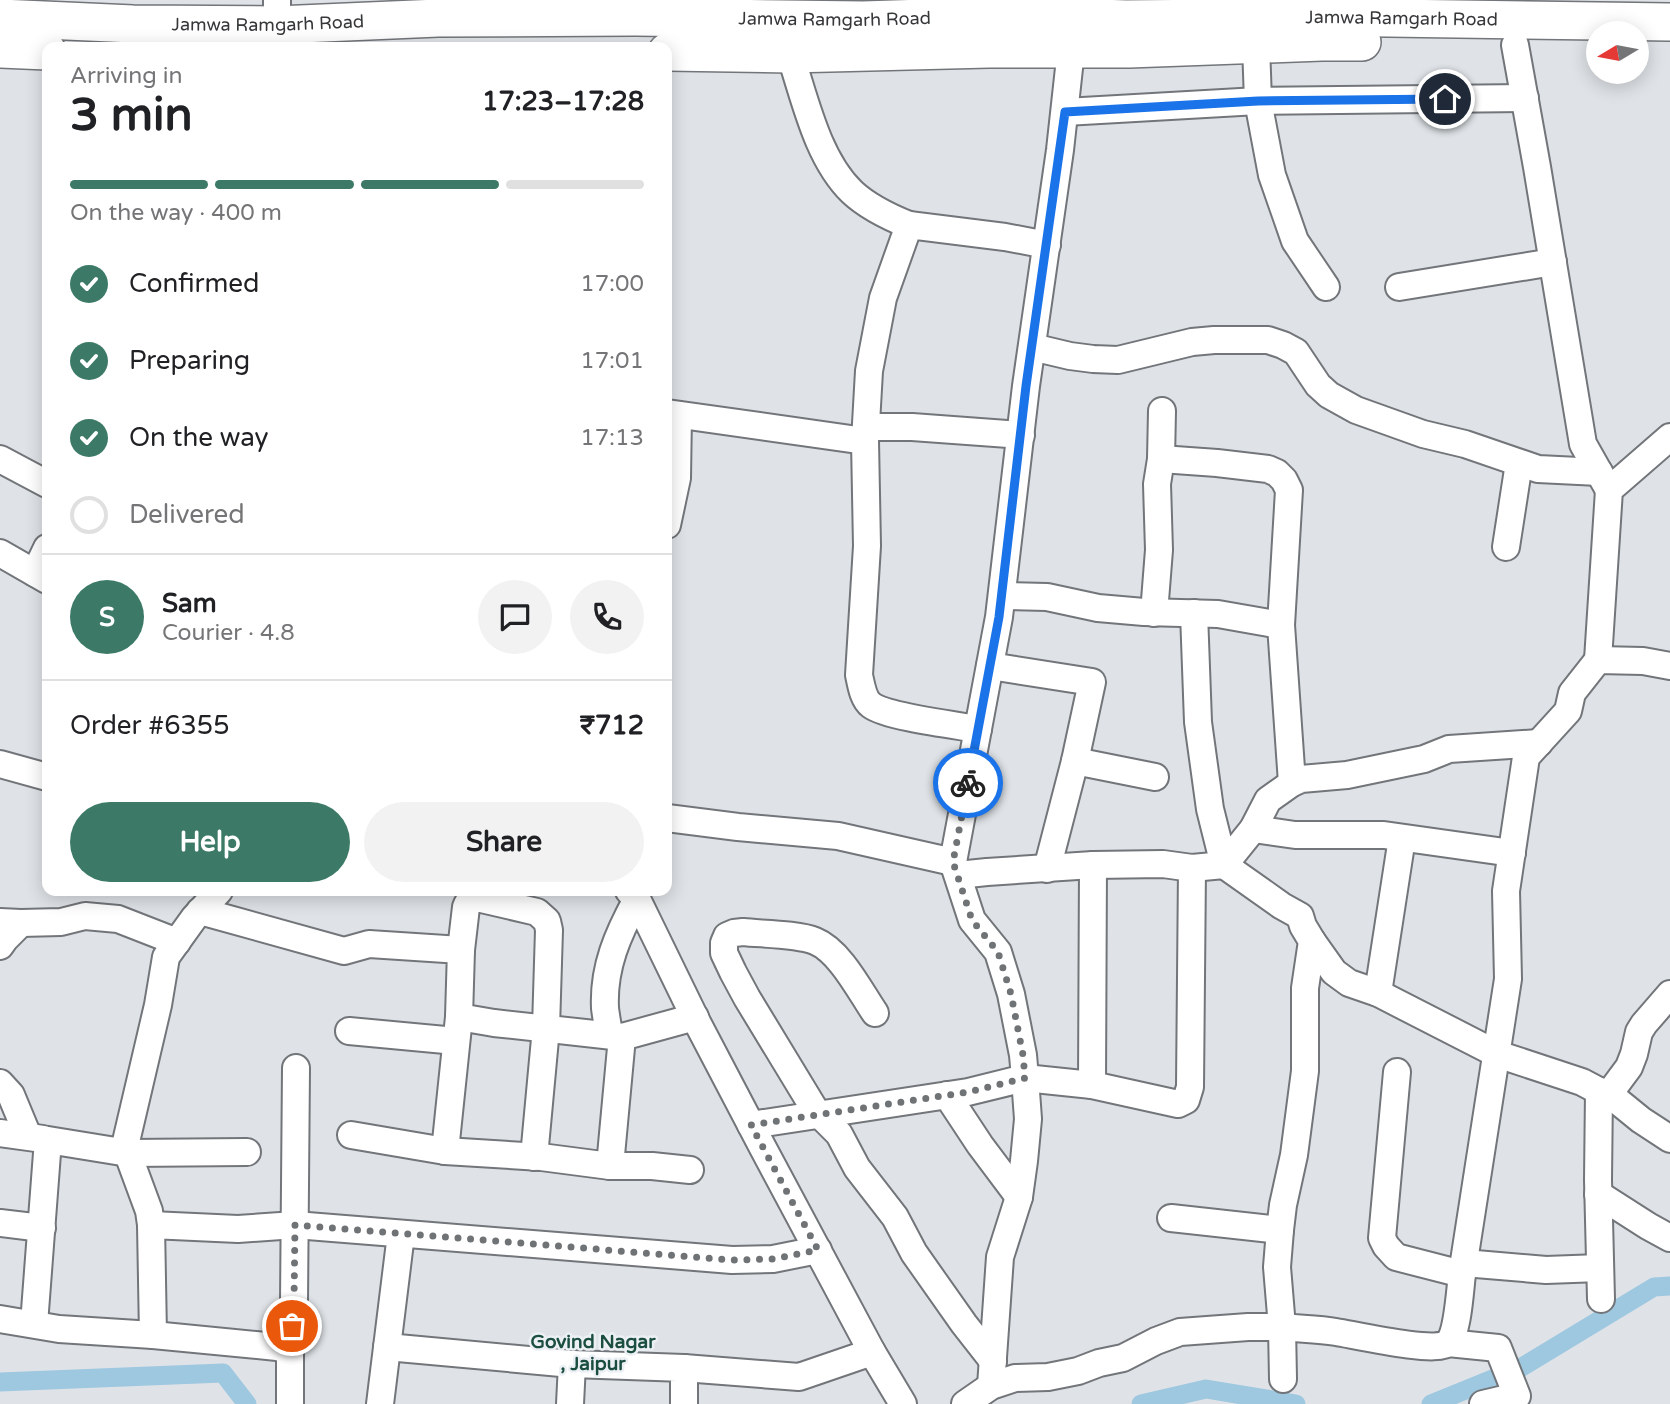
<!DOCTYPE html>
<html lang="en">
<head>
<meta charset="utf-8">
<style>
  body { margin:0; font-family:"Varela Round",sans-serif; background:#f2f2f2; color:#202124; height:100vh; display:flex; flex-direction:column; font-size:26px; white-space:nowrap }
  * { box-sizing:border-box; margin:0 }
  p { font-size:23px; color:#757577 }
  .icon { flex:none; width:38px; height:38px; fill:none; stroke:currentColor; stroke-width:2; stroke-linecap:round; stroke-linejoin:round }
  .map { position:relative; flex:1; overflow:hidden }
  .drawer { position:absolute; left:42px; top:42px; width:630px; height:854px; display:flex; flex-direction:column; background:#fff; border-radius:14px; box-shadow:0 4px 18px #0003 }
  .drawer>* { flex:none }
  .needle { width:46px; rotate:260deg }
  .fabs { position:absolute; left:1586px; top:21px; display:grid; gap:14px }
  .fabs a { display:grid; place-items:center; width:63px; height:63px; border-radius:50%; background:#fff; box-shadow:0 4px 18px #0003; font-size:35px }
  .pin { position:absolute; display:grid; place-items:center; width:60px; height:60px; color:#fff; margin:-30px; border:4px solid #fff; border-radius:50%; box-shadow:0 2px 7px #0007 }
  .courier { position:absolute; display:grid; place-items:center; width:70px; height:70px; margin:-35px; border:5px solid #1a73e8; border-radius:50%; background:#fff; color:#222; box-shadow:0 2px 9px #0007 }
  .overview em { font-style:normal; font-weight:700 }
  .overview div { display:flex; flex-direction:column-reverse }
  .overview { display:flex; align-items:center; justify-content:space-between; height:119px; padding:0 28px }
  h1 { font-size:46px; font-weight:700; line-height:52px }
  .bar { display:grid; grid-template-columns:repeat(4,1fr); gap:10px 7px; align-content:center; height:84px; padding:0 28px }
  .bar i { height:9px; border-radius:5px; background:#e0e0e0 }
  .bar .on { background:#3c7a67 }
  .bar p { grid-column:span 4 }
  .line { display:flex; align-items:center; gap:18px; padding:0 28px; border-top:2px solid #e0e0e0 }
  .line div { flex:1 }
  .round { display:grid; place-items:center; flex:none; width:74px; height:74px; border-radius:37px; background:#f2f2f2 }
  ol { padding:0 28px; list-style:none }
  li { display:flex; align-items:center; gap:21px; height:77px }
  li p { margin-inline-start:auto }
  li .icon { padding:7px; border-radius:50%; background:#3c7a67; color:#fff; stroke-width:4 }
  li:last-child { color:#757577 }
  li i { width:38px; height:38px; border:4px solid #e0e0e0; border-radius:50% }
  .button { display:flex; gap:14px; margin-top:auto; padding:14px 28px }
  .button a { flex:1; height:80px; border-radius:42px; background:#3c7a67; color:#fff; font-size:28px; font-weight:700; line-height:80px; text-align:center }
  .button a+a { background:#f2f2f2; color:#202124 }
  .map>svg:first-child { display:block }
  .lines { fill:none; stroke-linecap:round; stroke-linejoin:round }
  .canal { stroke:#9ec7e0; stroke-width:19 }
  .minor-casing { stroke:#727579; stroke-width:30 }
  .highway-casing { stroke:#727579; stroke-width:40 }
  .minor { stroke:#fff; stroke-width:26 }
  .highway { stroke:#fff; stroke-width:37 }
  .done { stroke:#707375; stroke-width:7; stroke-dasharray:0 12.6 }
  .route { stroke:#1a73e8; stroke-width:9 }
  .labels { text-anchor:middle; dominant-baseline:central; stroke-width:5; stroke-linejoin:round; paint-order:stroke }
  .street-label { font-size:18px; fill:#353738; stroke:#ecf0f5 }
  .neighbourhood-label { font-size:19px; font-weight:bold; fill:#1b4e3f; stroke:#ecf0f5 }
</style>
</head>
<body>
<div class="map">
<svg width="1670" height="1404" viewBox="0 0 1670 1404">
  <rect width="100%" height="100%" fill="#dfe3e7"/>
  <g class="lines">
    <g class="canal">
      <path d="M 0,1382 L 223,1373 L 247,1404"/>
      <path d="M 1141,1404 L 1206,1389 L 1296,1404"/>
      <path d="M 1431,1404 L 1522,1367 L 1654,1287 L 1670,1286"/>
    </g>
    <defs>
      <g id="minor">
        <path d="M 277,0 L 277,25"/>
        <path d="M 1256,45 L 1258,101 L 1272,175 L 1295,241 L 1326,287"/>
        <path d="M 1515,45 L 1537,167 L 1583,444 L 1609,490"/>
        <path d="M 790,54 C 805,99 817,158 852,192 C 868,207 889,217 909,225"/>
        <path d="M 1065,112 L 1258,101 L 1525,98"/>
        <path d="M 1399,287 L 1553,262"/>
        <path d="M 1032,347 L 1070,356 L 1093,359 L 1118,360 L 1192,342 L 1214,340 L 1268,340 L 1283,345 L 1296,352 L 1318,385 L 1329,395 L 1356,410 L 1423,434 L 1465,444 L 1538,469 L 1599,472"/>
        <path d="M 667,413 L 865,441"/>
        <path d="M 866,427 L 912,427 L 1021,435"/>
        <path d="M 0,459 L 47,484"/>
        <path d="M 667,525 L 677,478 L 678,415"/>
        <path d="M 1506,547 L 1519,463"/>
        <path d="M 0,553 L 47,580"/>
        <path d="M 35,573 L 47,548"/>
        <path d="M 1002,596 L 1047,597 L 1098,608 L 1144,612 L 1218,614 L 1281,625 L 1289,490 L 1284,480 L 1277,473 L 1268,469 L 1217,463 L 1161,459"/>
        <path d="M 1154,613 L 1159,550 L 1157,484 L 1161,459 L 1162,411"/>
        <path d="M 1281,625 L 1292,783"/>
        <path d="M 1598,660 L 1609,490 L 1670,437"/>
        <path d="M 990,666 L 1092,682 L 1075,761 L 1047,869"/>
        <path d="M 978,729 C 955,725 887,717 871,705 C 863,699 861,684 859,675 L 867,546 L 865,441 L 869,371 L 883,298 L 909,225 L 1005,237 L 1047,245"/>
        <path d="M 1075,761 L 1155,777"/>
        <path d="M 0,764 L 47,777"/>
        <path d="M 667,818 L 738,827 L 838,836 L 953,862 L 999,617 L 1026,386 L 1060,150 L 1071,50 L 1071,32"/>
        <path d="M 1253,829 L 1295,835 L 1384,835 L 1512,853"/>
        <path d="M 953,862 L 972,920 L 998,952 L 1011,994 L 1023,1055 L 1025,1078 L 1028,1119 L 1024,1161 L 1019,1197 L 1000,1257 L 991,1386"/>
        <path d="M 958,875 L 987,872 L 1093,865 L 1163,864 L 1192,868 L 1224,865 L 1210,809 L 1198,722 L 1194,613"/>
        <path d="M 629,891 L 637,899 L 698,1024 L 763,1148 L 872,1352 L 903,1404"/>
        <path d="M 200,911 L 344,951 L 369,944 L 461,950 L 459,1017 L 445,1151"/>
        <path d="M 0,922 L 21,923 L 61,922 L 85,916 L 118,919 L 177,942"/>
        <path d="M 1312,941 L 1334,972 L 1349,983 L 1378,993 L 1497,1054 L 1582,1082 L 1599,1091 L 1609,1094 L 1641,1120 L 1670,1139"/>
        <path d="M 0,946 L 5,939 L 21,923"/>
        <path d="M 461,950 L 466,907 C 468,901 471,899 477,898 L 537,912 L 547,921 L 549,930 L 546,1028 L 534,1157"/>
        <path d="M 1378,993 L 1402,838"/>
        <path d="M 875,1013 C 860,991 840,951 815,941 C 798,934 761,934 743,932 L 734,933 L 727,936 L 724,943 L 724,953 L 733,972 L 747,998 L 815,1110 L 839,1134 L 857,1168 L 895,1217 L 914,1253 L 964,1324 L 993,1361"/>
        <path d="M 459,1017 L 494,1023 L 622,1037"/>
        <path d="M 349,1031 L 456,1041"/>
        <path d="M 609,1035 C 608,1026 606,1017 605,1008 C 603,967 618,934 637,899"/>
        <path d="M 1397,1072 L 1382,1238 L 1386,1246 L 1396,1257 L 1462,1274 L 1508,979 L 1506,891 L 1526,757 L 1568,711 L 1572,693 L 1598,660 L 1643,661 L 1670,666"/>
        <path d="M 0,1083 L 11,1095 L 28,1136"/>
        <path d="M 1092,1085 L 1093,865"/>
        <path d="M 1599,1091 L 1598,1180 L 1601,1299"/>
        <path d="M 1609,1094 L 1629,1067 L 1634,1054 L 1639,1032 L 1644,1024 L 1670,994"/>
        <path d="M 947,1095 L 980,1145 L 1019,1197"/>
        <path d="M 751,1125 L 968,1092 L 1025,1078 L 1092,1085 L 1178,1104 L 1186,1100 L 1190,1087 L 1192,868"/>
        <path d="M 0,1133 L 43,1139"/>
        <path d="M 351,1135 L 445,1151 L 541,1157 L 610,1166 L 652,1166 L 690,1170"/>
        <path d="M 610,1166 L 622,1037 L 695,1017"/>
        <path d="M 1598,1194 L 1648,1226 L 1670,1238"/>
        <path d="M 1171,1218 L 1280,1230"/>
        <path d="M 0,1223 L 42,1228"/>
        <path d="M 151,1225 L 149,1211 L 125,1146 L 158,1005 L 166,957 L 194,918 L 219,891"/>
        <path d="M 1464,1263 L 1546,1270 L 1600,1268"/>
        <path d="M 1462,1274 C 1460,1289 1458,1332 1448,1343 C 1437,1354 1355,1335 1336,1332 C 1318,1329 1300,1329 1282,1327 L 1277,1267 L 1280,1230 L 1283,1205 L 1294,1155 L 1305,1071 L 1305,988 L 1312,941 L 1303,926 L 1300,916 L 1282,906 L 1224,865 L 1253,829 L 1268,800 L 1292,783 L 1301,779 L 1347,775 L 1424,759 L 1449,749 L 1539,743"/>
        <path d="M 0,1319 L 59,1329 L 153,1335 L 277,1347 L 290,1350 L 290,1404"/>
        <path d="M 34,1324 L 48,1140 L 128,1153 L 247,1152"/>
        <path d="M 153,1335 L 151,1225 L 238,1229 L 295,1225 L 732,1260 L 773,1259 L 818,1250"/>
        <path d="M 1448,1343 L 1498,1348 L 1517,1396 L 1483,1404"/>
        <path d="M 387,1347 L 572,1364 L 570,1404"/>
        <path d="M 290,1350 L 294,1302 L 296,1068"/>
        <path d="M 572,1364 L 684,1368 L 684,1404"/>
        <path d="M 684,1368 L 799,1377 L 872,1352"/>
        <path d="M 380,1404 L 401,1234"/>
        <path d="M 965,1404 L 991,1386 L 1015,1378 L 1048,1377 L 1078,1371 L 1099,1363 L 1123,1358 L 1156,1341 L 1180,1332 L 1248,1327 L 1282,1327 L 1283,1379"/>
      </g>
      <g id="highway">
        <path id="s1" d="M 0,18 L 133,24 L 277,25 L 438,18 L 635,17 L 863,20 L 956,17 L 1071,17 L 1126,19 L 1319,17 L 1670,22"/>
        <path d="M 0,49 L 47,51"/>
        <path d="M 667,52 L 790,54 L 989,49 L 1129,49 L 1322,42 L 1362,42"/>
      </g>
    </defs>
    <use href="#minor" class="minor-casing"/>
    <use href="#highway" class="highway-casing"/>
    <use href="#minor" class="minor"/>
    <use href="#highway" class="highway"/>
  </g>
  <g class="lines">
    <path class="done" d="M 292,1326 L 294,1302 L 295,1225 L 732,1260 L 773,1259 L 818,1250 L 751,1125 L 968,1092 L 1025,1078 L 1023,1055 L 1011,994 L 998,952 L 972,920 L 953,862 L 968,783"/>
    <path class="route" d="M 968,783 L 999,617 L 1026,386 L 1065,112 L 1258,101 L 1445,99"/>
  </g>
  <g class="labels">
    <g class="street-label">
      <text stroke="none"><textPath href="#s1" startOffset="835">Jamwa Ramgarh Road</textPath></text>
      <text stroke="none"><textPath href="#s1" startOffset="1402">Jamwa Ramgarh Road</textPath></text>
      <text stroke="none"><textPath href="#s1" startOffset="268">Jamwa Ramgarh Road</textPath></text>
    </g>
    <g class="neighbourhood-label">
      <text x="593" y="1342">Govind Nagar<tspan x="593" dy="22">, Jaipur</tspan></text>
    </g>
  </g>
</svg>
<div class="fabs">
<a><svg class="needle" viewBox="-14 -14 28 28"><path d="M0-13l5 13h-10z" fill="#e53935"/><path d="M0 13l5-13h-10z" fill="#757577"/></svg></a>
</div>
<div class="pin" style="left:292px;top:1326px;background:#ea580c"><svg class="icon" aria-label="bag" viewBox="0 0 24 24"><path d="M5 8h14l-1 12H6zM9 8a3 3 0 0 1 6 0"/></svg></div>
<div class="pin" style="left:1445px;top:99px;background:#1f2937"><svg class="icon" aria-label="home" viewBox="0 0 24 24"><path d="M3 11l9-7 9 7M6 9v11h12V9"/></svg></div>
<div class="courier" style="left:968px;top:783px"><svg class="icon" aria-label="bike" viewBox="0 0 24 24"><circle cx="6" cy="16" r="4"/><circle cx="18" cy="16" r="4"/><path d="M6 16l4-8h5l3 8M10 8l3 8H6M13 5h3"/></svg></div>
<section class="drawer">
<div class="overview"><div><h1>3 min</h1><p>Arriving in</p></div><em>17:23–17:28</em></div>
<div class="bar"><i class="on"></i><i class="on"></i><i class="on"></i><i></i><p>On the way · 400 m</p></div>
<ol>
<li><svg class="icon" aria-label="check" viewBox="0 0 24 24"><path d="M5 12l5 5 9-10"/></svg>Confirmed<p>17:00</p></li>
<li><svg class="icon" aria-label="check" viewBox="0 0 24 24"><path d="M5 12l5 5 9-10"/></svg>Preparing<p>17:01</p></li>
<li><svg class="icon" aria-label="check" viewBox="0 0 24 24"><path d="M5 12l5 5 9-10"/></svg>On the way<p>17:13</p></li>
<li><i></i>Delivered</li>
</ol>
<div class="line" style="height:126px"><b class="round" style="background:#3c7a67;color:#fff">S</b><div><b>Sam</b><p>Courier · 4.8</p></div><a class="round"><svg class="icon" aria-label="chat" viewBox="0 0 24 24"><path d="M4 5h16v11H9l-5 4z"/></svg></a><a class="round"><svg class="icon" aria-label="phone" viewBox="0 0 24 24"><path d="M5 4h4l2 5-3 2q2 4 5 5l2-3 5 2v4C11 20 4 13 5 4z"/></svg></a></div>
<div class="line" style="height:91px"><div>Order #6355</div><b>₹712</b></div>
<div class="button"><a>Help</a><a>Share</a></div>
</section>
</div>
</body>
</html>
